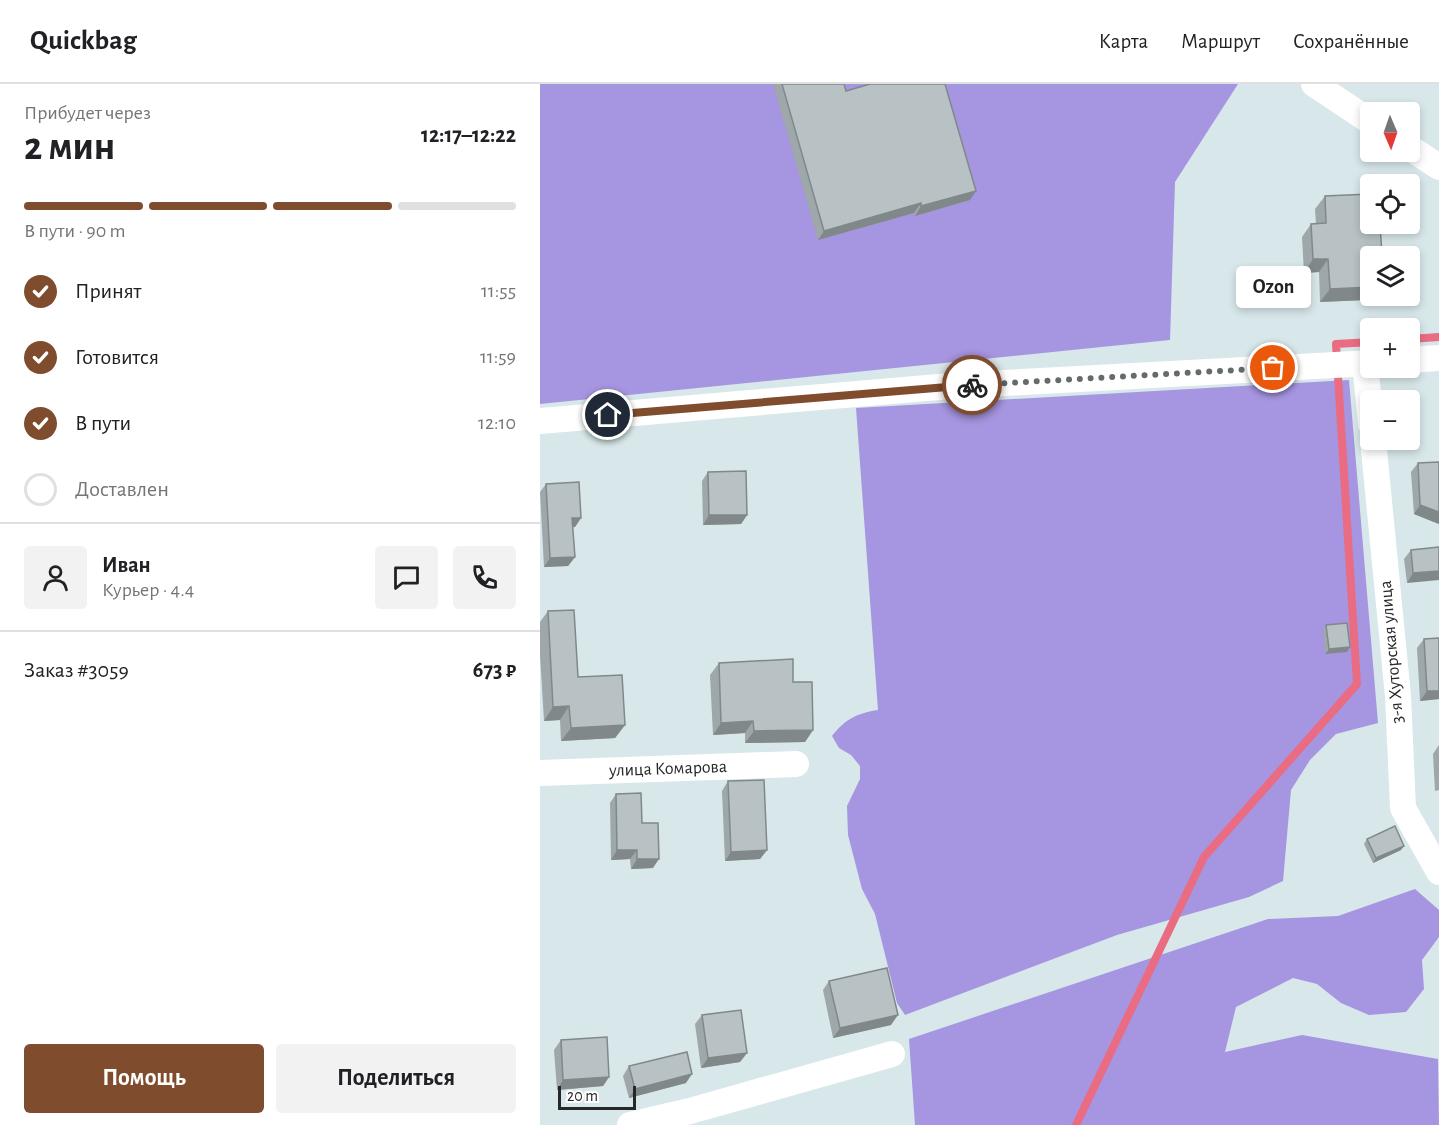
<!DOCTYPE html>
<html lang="ru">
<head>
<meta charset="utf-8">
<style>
  body { margin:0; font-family:"Alegreya Sans",sans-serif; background:#f2f2f2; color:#202124; height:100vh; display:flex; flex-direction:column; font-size:22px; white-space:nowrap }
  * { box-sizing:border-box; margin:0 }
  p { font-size:20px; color:#757577 }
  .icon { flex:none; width:33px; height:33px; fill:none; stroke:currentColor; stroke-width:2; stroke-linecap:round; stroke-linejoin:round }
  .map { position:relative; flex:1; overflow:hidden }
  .details { display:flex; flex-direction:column; background:#fff; width:540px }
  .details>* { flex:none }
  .needle { width:39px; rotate:178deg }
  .controls { position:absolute; left:820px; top:18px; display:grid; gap:12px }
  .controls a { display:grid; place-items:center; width:60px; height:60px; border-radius:6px; background:#fff; box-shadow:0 3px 9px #0003; font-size:30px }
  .scale { position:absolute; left:18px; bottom:15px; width:78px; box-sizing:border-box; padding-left:6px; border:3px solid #272727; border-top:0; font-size:16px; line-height:21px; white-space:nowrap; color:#272727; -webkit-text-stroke:4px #fff; paint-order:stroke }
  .pin { position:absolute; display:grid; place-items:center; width:51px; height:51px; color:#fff; margin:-26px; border:3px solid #fff; border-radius:50%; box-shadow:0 2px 6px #0007 }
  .courier { position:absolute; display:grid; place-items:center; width:60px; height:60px; margin:-30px; border:4px solid #804c2e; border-radius:50%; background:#fff; color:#222; box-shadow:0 2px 8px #0007 }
  .bubble { position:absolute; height:42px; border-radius:6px; background:#fff; box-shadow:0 3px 9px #0003; font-size:20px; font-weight:600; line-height:42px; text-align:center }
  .headline em { font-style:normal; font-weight:600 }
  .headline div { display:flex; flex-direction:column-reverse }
  .headline { display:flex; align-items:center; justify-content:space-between; height:102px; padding:0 24px }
  h1 { font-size:39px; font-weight:600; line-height:45px }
  .bar { display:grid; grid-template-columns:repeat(4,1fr); gap:9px 6px; align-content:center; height:72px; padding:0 24px }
  .bar i { height:8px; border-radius:4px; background:#e0e0e0 }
  .bar .current { background:#804c2e }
  .bar p { grid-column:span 4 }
  .line { display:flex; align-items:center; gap:15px; padding:0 24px; border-top:2px solid #e0e0e0 }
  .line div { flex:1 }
  .round { display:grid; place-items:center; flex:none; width:63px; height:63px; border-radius:6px; background:#f2f2f2 }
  ol { padding:0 24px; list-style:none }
  li { display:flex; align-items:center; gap:18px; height:66px }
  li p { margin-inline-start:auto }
  li .icon { padding:6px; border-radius:50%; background:#804c2e; color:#fff; stroke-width:4 }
  li:last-child { color:#757577 }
  li i { width:33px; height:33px; border:3px solid #e0e0e0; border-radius:50% }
  .button { display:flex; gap:12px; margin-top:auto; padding:12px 24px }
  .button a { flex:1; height:69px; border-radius:6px; background:#804c2e; color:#fff; font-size:24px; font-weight:600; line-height:69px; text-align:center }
  .button a+a { background:#f2f2f2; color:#202124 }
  header { display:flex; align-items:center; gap:36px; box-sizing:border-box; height:84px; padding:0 30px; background:#fff; border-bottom:2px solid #e0e0e0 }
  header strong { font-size:28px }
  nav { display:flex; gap:33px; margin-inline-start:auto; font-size:21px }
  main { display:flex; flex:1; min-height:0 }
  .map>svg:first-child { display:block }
  .green { fill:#a695e0 }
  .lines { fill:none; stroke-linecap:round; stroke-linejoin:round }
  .stream { stroke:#ea6c82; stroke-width:8 }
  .minor { stroke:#fff; stroke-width:26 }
  .wall { fill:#9ea7a9 }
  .shaded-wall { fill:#81888a }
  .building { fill:#b8c2c5; stroke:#81888a; stroke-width:1.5 }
  .done { stroke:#656a6b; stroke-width:6; stroke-dasharray:0 10.8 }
  .route { stroke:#804c2e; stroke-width:8 }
  .labels { text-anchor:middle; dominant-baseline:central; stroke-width:4.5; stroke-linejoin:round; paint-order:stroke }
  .street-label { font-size:18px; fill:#272727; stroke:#fff }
</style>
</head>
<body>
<header>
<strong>Quickbag</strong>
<nav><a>Карта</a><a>Маршрут</a><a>Сохранённые</a></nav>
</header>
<main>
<section class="details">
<div class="headline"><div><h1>2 мин</h1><p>Прибудет через</p></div><em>12:17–12:22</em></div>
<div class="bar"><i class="current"></i><i class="current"></i><i class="current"></i><i></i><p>В пути · 90 m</p></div>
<ol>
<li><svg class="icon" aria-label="check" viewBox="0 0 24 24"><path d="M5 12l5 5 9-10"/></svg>Принят<p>11:55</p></li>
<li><svg class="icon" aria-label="check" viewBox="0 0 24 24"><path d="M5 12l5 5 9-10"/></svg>Готовится<p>11:59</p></li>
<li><svg class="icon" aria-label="check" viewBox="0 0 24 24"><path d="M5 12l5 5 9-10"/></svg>В пути<p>12:10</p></li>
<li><i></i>Доставлен</li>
</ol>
<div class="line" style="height:108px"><a class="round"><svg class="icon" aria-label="person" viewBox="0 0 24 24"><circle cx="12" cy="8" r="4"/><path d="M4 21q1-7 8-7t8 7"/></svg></a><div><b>Иван</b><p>Курьер · 4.4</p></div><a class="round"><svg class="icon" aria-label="chat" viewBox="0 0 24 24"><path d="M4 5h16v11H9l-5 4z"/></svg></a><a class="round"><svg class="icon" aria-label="phone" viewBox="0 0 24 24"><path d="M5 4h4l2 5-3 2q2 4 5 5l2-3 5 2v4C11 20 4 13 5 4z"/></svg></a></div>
<div class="line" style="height:78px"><div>Заказ #3059</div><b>673 ₽</b></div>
<div class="button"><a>Помощь</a><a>Поделиться</a></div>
</section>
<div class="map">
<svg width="899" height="1041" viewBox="0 0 899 1041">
  <rect width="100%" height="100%" fill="#d8e7ea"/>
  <g class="green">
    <path d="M 0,0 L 698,0 L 635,98 L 630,256 L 0,320 Z"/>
    <path d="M 809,296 L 838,639 L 796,650 L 770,676 L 751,706 L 743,797 L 709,813 L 577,851 L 365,931 L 357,919 L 335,830 L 322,805 L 308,751 L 307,722 L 320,695 L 320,682 L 311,671 L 299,664 L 292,652 C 305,635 318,629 338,626 L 316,324 Z"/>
    <path d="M 875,805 L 899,826 L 899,853 L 882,876 L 884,905 L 866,928 L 829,931 L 801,919 L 777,900 L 753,894 L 696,923 L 685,968 L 762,951 L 898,975 L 899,1041 L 375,1041 L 369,955 L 728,835 L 798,832 Z"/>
  </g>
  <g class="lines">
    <g class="stream">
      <path d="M 870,255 L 899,253"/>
      <path d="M 536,1041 L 664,773 L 817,600 L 796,260 L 831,258"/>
    </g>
    <g class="minor">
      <path d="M 774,0 L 831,38"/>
      <path d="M 870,64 L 899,83"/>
      <path d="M 870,276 L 899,274"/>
      <path d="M 825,279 L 831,340"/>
      <path d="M 0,337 L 410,302 L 831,279"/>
      <path d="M 833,356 L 858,612 L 863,724 L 899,788"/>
      <path d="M 0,689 L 256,680"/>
      <path d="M 90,1041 L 150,1027 L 352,970"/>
    </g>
  </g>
  <g class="wall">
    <path d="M 233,0 L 304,0 L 306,7 L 430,116 L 375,132 L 374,129 L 278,156 Z"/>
    <path d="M 785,112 L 831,172 L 826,216 L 780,218 L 779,188 L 764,189 L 762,153 L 771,140 L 776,140 L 775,125 Z"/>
    <path d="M 878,379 L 899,440 L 874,430 L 871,388 Z"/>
    <path d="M 168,388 L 207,431 L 201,440 L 163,441 L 162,397 Z"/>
    <path d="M 6,400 L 41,434 L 35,443 L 33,443 L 35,473 L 28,482 L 4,483 L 0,408 Z"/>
    <path d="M 899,463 L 867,499 L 864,475 L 871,466 Z"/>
    <path d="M 8,527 L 38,593 L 85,641 L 75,654 L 21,657 L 20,636 L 4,637 L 0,571 L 0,538 Z"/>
    <path d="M 786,541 L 807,568 L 785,570 L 783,545 Z"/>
    <path d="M 884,555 L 899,615 L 880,617 L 877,564 Z"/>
    <path d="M 179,579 L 253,598 L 273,646 L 265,658 L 205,659 L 205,649 L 173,651 L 170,591 Z"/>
    <path d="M 899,661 L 899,706 L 895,707 L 893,670 Z"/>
    <path d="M 188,697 L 227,766 L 220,775 L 185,777 L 182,707 Z"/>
    <path d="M 76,710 L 102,739 L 113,784 L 91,785 L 90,775 L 71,776 L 70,719 Z"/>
    <path d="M 827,755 L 861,766 L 833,779 L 824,760 Z"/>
    <path d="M 289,897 L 351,941 L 293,954 L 283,906 Z"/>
    <path d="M 162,931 L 207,969 L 200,978 L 161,984 L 155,940 Z"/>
    <path d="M 21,956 L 69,993 L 63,1002 L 17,1006 L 14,966 Z"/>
    <path d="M 89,982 L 146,999 L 89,1014 L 83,992 Z"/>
  </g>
  <g class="shaded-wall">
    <path d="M 436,107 L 430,116 L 375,132 L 381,122 Z"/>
    <path d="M 381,119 L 374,129 L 278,156 L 284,147 Z"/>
    <path d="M 773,175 L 788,175 L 779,188 L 764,189 Z"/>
    <path d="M 831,203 L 831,209 L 826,216 L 780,218 L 790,205 Z"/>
    <path d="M 880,421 L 899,428 L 899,440 L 874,430 Z"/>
    <path d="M 169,431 L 207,431 L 201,440 L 163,441 Z"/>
    <path d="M 32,434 L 41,434 L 35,443 L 26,444 Z"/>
    <path d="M 35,473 L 28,482 L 4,483 L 10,474 Z"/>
    <path d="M 899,487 L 899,496 L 867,499 L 873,489 Z"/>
    <path d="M 810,563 L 807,568 L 785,570 L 789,565 Z"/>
    <path d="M 887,607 L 899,607 L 899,615 L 880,617 Z"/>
    <path d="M 29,622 L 20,636 L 4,637 L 13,623 Z"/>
    <path d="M 213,637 L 205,649 L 173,651 L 181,639 Z"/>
    <path d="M 85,641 L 75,654 L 21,657 L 31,644 Z"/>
    <path d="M 273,646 L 265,658 L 205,659 L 214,647 Z"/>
    <path d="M 864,762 L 861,766 L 833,779 L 836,774 Z"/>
    <path d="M 77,766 L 97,766 L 90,775 L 71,776 Z"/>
    <path d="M 227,766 L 220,775 L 185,777 L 191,768 Z"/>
    <path d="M 97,775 L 119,775 L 113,784 L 91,785 Z"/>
    <path d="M 358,931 L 351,941 L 293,954 L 300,944 Z"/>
    <path d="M 207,969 L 200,978 L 161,984 L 168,974 Z"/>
    <path d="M 152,990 L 146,999 L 89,1014 L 95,1005 Z"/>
    <path d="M 69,993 L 63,1002 L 17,1006 L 23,996 Z"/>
  </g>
  <g class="building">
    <path d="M 242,0 L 304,0 L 306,7 L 330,0 L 405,0 L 436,107 L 381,122 L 381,119 L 284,147 Z"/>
    <path d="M 830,110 L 831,140 L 840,140 L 842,171 L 831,172 L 831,203 L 790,205 L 788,175 L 773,175 L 771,140 L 786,139 L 785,112 Z"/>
    <path d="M 899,378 L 899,428 L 880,421 L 878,379 Z"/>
    <path d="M 206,387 L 207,431 L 169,431 L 168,388 Z"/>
    <path d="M 39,398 L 41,434 L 32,434 L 35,473 L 10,474 L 6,400 Z"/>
    <path d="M 899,463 L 899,487 L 873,489 L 871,466 Z"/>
    <path d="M 34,526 L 38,593 L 82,591 L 85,641 L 31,644 L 29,622 L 13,623 L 8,527 Z"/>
    <path d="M 807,539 L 810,563 L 789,565 L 786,541 Z"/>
    <path d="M 899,554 L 899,607 L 887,607 L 884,555 Z"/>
    <path d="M 253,575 L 253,598 L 272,598 L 273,646 L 214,647 L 213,637 L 181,639 L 179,579 Z"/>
    <path d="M 224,696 L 227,766 L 191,768 L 188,697 Z"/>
    <path d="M 101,709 L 102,739 L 118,739 L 119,775 L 97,775 L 97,766 L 77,766 L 76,710 Z"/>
    <path d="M 855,742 L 864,762 L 836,774 L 827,755 Z"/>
    <path d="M 347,884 L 358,931 L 300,944 L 289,897 Z"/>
    <path d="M 201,926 L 207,969 L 168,974 L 162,931 Z"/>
    <path d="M 67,953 L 69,993 L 23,996 L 21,956 Z"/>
    <path d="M 147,968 L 152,990 L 95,1005 L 89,982 Z"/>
  </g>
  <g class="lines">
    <path class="done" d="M 432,301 L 733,284"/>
    <path class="route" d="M 68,331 L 432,301"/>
  </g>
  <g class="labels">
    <g class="street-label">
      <text transform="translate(852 568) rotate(-95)">3-я Хуторская улица</text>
      <text transform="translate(128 685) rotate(-2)">улица Комарова</text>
    </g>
  </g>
</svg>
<div class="controls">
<a><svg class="needle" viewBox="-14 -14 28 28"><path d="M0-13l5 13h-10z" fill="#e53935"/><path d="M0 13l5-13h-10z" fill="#757577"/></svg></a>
<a><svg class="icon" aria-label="locate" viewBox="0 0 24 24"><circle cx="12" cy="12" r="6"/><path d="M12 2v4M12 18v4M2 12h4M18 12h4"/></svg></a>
<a><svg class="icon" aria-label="layers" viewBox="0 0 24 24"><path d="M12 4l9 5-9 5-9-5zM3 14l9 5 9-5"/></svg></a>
<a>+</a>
<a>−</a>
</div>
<div class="scale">20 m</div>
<div class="pin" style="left:733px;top:284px;background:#ea580c"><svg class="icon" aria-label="bag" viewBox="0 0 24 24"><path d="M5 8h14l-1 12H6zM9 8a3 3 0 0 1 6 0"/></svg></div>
<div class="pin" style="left:68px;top:331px;background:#1f2937"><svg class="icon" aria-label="home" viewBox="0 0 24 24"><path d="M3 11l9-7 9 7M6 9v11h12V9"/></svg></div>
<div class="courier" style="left:432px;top:301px"><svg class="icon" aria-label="bike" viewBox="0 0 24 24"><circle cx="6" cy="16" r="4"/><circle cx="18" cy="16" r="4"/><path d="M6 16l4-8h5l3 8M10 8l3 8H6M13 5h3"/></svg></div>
<div class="bubble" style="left:696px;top:182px;width:75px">Ozon</div>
</div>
</main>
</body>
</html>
